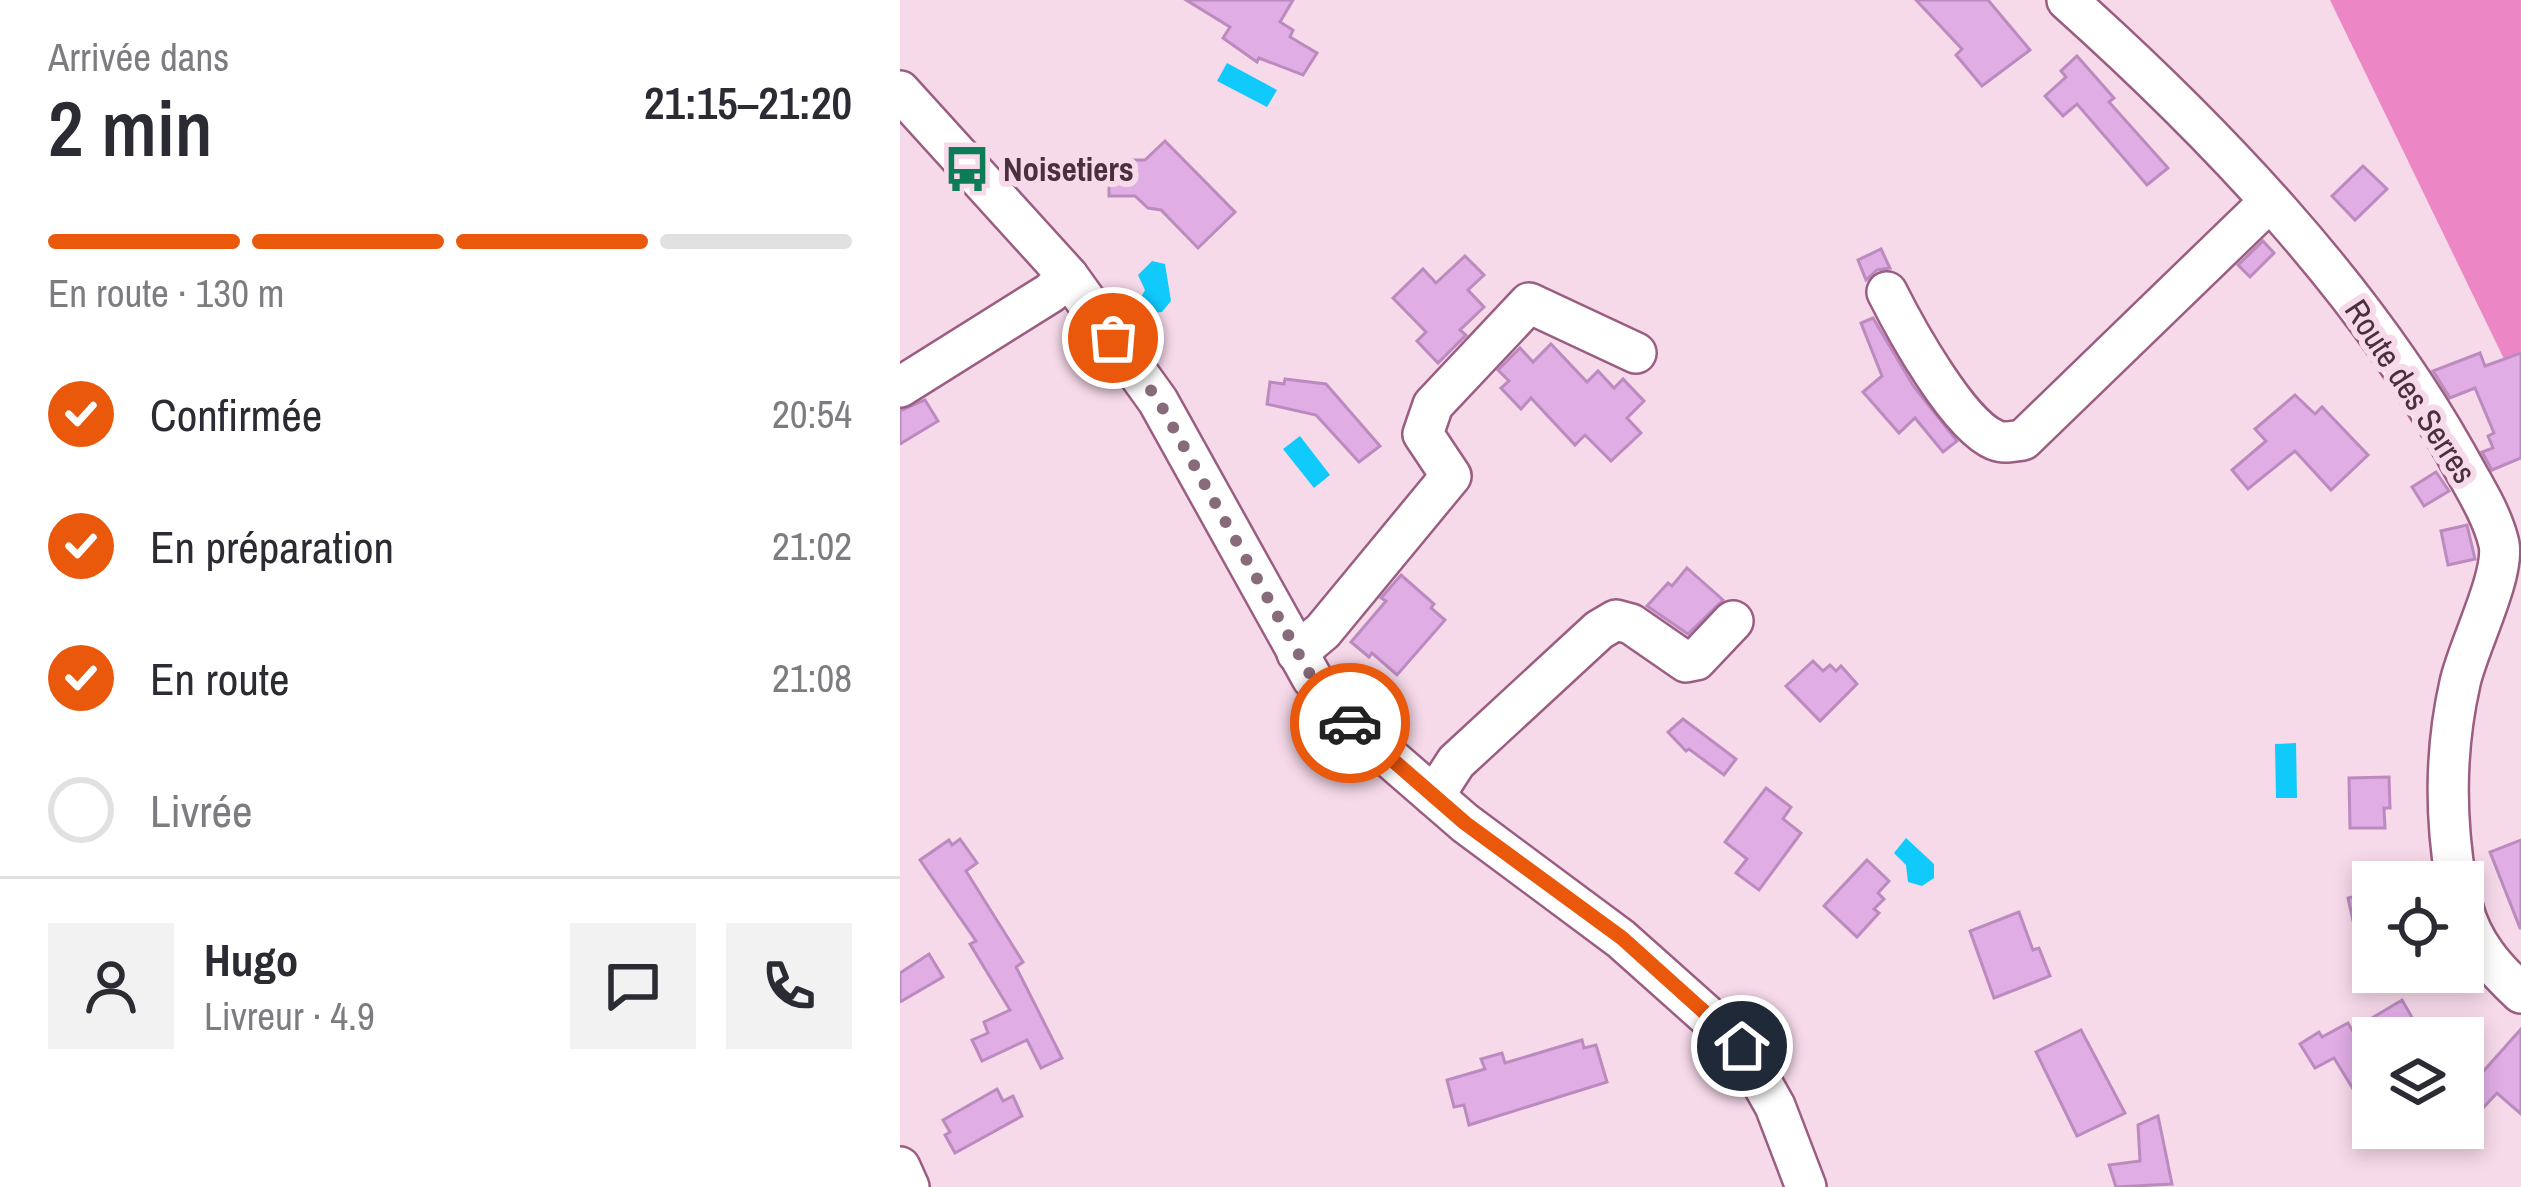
<!DOCTYPE html>
<html lang="fr">
<head>
<meta charset="utf-8">
<style>
  body { margin:0; font-family:"Archivo Narrow",sans-serif; background:#f2f2f3; color:#2b2b33; height:100vh; display:flex; flex-direction:column; font-size:45px; white-space:nowrap }
  * { box-sizing:border-box; margin:0 }
  p { font-size:39px; color:#7c7c81 }
  .icon { flex:none; width:66px; height:66px; fill:none; stroke:currentColor; stroke-width:2; stroke-linecap:round; stroke-linejoin:round }
  .map { position:relative; flex:1; overflow:hidden }
  .drawer { display:flex; flex-direction:column; background:#fff; width:900px }
  .drawer>* { flex:none }
  .fabs { position:absolute; left:1452px; top:861px; display:grid; gap:24px }
  .fabs a { display:grid; place-items:center; width:132px; height:132px; border-radius:0px; background:#fff; box-shadow:0 6px 18px #0003; font-size:60px }
  .pin { position:absolute; display:grid; place-items:center; width:102px; height:102px; color:#fff; margin:-51px; border:6px solid #fff; border-radius:50%; box-shadow:0 3px 12px #0007 }
  .courier { position:absolute; display:grid; place-items:center; width:120px; height:120px; margin:-60px; border:9px solid #ea580c; border-radius:50%; background:#fff; color:#222; box-shadow:0 3px 15px #0007 }
  .headline em { font-style:normal; font-weight:600 }
  .headline div { display:flex; flex-direction:column-reverse }
  .headline { display:flex; align-items:center; justify-content:space-between; height:204px; padding:0 48px }
  h1 { font-size:78px; font-weight:600; line-height:90px }
  .bar { display:grid; grid-template-columns:repeat(4,1fr); gap:18px 12px; align-content:center; height:144px; padding:0 48px }
  .bar i { height:15px; border-radius:9px; background:#e1e1e2 }
  .bar .on { background:#ea580c }
  .bar p { grid-column:span 4 }
  .line { display:flex; align-items:center; gap:30px; padding:0 48px; border-top:3px solid #e1e1e2 }
  .line div { flex:1 }
  .round { display:grid; place-items:center; flex:none; width:126px; height:126px; border-radius:0px; background:#f2f2f3 }
  ol { padding:0 48px; list-style:none }
  li { display:flex; align-items:center; gap:36px; height:132px }
  li p { margin-inline-start:auto }
  li .icon { padding:12px; border-radius:50%; background:#ea580c; color:#fff; stroke-width:4 }
  li:last-child { color:#7c7c81 }
  li i { width:66px; height:66px; border:6px solid #e1e1e2; border-radius:50% }
  main { display:flex; flex:1; min-height:0 }
  .map>svg:first-child { display:block }
  .forest { fill:#ec86c4 }
  .water { fill:#0fcafb }
  .building { fill:#e0ade5; stroke:#bb8abf; stroke-width:3 }
  .lines { fill:none; stroke-linecap:round; stroke-linejoin:round }
  .minor-casing { stroke:#9b5d82; stroke-width:44 }
  .minor { stroke:#fff; stroke-width:39 }
  .done { stroke:#876b7b; stroke-width:12; stroke-dasharray:0 21.6 }
  .route { stroke:#ea580c; stroke-width:15 }
  .labels { text-anchor:middle; dominant-baseline:central; stroke-width:12; stroke-linejoin:round; paint-order:stroke }
  .poi-label { font-size:33px; font-weight:bold; fill:#4a2f3f; stroke:#f7daea; text-anchor:start }
  .street-label { font-size:33px; fill:#4a2f3f; stroke:#f7daea }
</style>
</head>
<body>
<main>
<section class="drawer">
<div class="headline"><div><h1>2 min</h1><p>Arrivée dans</p></div><em>21:15–21:20</em></div>
<div class="bar"><i class="on"></i><i class="on"></i><i class="on"></i><i></i><p>En route · 130 m</p></div>
<ol>
<li><svg class="icon" aria-label="check" viewBox="0 0 24 24"><path d="M5 12l5 5 9-10"/></svg>Confirmée<p>20:54</p></li>
<li><svg class="icon" aria-label="check" viewBox="0 0 24 24"><path d="M5 12l5 5 9-10"/></svg>En préparation<p>21:02</p></li>
<li><svg class="icon" aria-label="check" viewBox="0 0 24 24"><path d="M5 12l5 5 9-10"/></svg>En route<p>21:08</p></li>
<li><i></i>Livrée</li>
</ol>
<div class="line" style="height:216px"><a class="round"><svg class="icon" aria-label="person" viewBox="0 0 24 24"><circle cx="12" cy="8" r="4"/><path d="M4 21q1-7 8-7t8 7"/></svg></a><div><b>Hugo</b><p>Livreur · 4.9</p></div><a class="round"><svg class="icon" aria-label="chat" viewBox="0 0 24 24"><path d="M4 5h16v11H9l-5 4z"/></svg></a><a class="round"><svg class="icon" aria-label="phone" viewBox="0 0 24 24"><path d="M5 4h4l2 5-3 2q2 4 5 5l2-3 5 2v4C11 20 4 13 5 4z"/></svg></a></div>
</section>
<div class="map">
<svg width="1621" height="1187" viewBox="0 0 1621 1187">
  <rect width="100%" height="100%" fill="#f7daea"/>
  <path class="forest" d="M 1430,0 L 1621,0 L 1621,379 L 1605,361 Z"/>
  <g class="water">
    <path d="M 327,63 L 377,90 L 367,107 L 317,81 Z"/>
    <path d="M 252,261 L 265,264 L 271,301 L 262,312 L 246,313 L 239,301 L 245,290 L 238,275 Z"/>
    <path d="M 400,436 L 430,475 L 414,488 L 383,449 Z"/>
    <path d="M 1396,743 L 1397,798 L 1376,798 L 1375,744 Z"/>
    <path d="M 1006,838 L 1034,864 L 1034,878 L 1022,886 L 1008,882 L 1006,865 L 994,853 Z"/>
  </g>
  <g class="building">
    <path d="M 286,0 L 393,0 L 380,22 L 393,30 L 390,37 L 417,53 L 403,75 L 359,58 L 357,62 L 323,38 L 330,27 Z"/>
    <path d="M 1016,0 L 1088,0 L 1130,50 L 1082,86 L 1056,55 L 1062,49 Z"/>
    <path d="M 1177,56 L 1214,98 L 1209,102 L 1268,168 L 1247,185 L 1177,104 L 1163,116 L 1145,96 L 1166,77 L 1161,71 Z"/>
    <path d="M 265,141 L 335,212 L 298,248 L 261,210 L 248,208 L 235,196 L 209,196 L 209,160 L 245,160 Z"/>
    <path d="M 1463,166 L 1487,189 L 1455,220 L 1432,196 Z"/>
    <path d="M 1363,241 L 1374,253 L 1350,277 L 1338,265 Z"/>
    <path d="M 981,249 L 990,268 L 977,270 L 966,280 L 958,260 Z"/>
    <path d="M 565,256 L 584,275 L 568,290 L 584,307 L 560,330 L 566,335 L 538,363 L 517,341 L 526,332 L 493,298 L 523,269 L 536,283 Z"/>
    <path d="M 973,318 L 1014,387 L 1057,441 L 1043,452 L 1015,418 L 999,433 L 963,392 L 982,376 L 961,323 Z"/>
    <path d="M 651,344 L 687,382 L 698,371 L 714,388 L 723,379 L 744,401 L 727,418 L 741,433 L 711,461 L 685,435 L 675,445 L 631,398 L 621,409 L 601,388 L 609,381 L 598,370 L 620,348 L 633,362 Z"/>
    <path d="M 1580,353 L 1585,366 L 1621,353 L 1621,458 L 1592,470 L 1582,452 L 1593,448 L 1588,436 L 1594,433 L 1575,388 L 1550,398 L 1533,371 Z"/>
    <path d="M 385,379 L 426,384 L 480,446 L 459,462 L 416,415 L 367,404 L 370,382 L 384,384 Z"/>
    <path d="M 1395,395 L 1415,414 L 1422,407 L 1468,455 L 1431,490 L 1395,451 L 1348,489 L 1332,470 L 1366,441 L 1355,429 Z"/>
    <path d="M 25,400 L 38,421 L 0,444 L 0,411 Z"/>
    <path d="M 1536,472 L 1549,491 L 1524,506 L 1512,487 Z"/>
    <path d="M 1567,525 L 1575,559 L 1548,565 L 1541,531 Z"/>
    <path d="M 787,568 L 823,600 L 788,634 L 747,606 L 768,583 L 772,586 Z"/>
    <path d="M 501,575 L 534,604 L 531,608 L 545,620 L 497,675 L 472,653 L 469,657 L 451,642 L 486,601 L 481,598 Z"/>
    <path d="M 913,661 L 923,671 L 930,665 L 936,671 L 941,666 L 957,684 L 920,721 L 886,686 Z"/>
    <path d="M 783,719 L 836,759 L 824,775 L 789,749 L 786,751 L 768,732 Z"/>
    <path d="M 1489,777 L 1490,808 L 1484,808 L 1485,828 L 1450,828 L 1449,778 Z"/>
    <path d="M 866,788 L 891,807 L 883,819 L 901,833 L 859,890 L 836,873 L 847,859 L 825,842 Z"/>
    <path d="M 60,839 L 77,863 L 66,871 L 123,962 L 116,967 L 162,1058 L 141,1068 L 127,1040 L 82,1061 L 72,1040 L 88,1033 L 84,1022 L 110,1010 L 70,944 L 76,941 L 20,860 L 49,840 L 52,845 Z"/>
    <path d="M 1621,840 L 1621,928 L 1620,928 L 1590,852 Z"/>
    <path d="M 967,860 L 989,881 L 978,893 L 984,899 L 974,909 L 979,913 L 957,937 L 924,906 Z"/>
    <path d="M 1473,892 L 1473,969 L 1464,970 L 1448,898 Z"/>
    <path d="M 1119,912 L 1133,950 L 1139,948 L 1150,976 L 1094,998 L 1070,931 Z"/>
    <path d="M 29,954 L 43,977 L 0,1002 L 0,973 Z"/>
    <path d="M 1502,1000 L 1524,1038 L 1473,1038 L 1473,1088 L 1458,1097 L 1434,1058 L 1415,1068 L 1400,1044 L 1419,1032 L 1422,1037 L 1448,1023 L 1452,1030 Z"/>
    <path d="M 1621,1029 L 1621,1114 L 1597,1093 L 1583,1108 L 1565,1092 Z"/>
    <path d="M 1181,1030 L 1225,1113 L 1177,1136 L 1136,1052 Z"/>
    <path d="M 682,1040 L 684,1048 L 696,1045 L 707,1082 L 569,1125 L 564,1105 L 554,1107 L 547,1080 L 585,1069 L 581,1059 L 602,1053 L 605,1063 Z"/>
    <path d="M 97,1089 L 103,1101 L 113,1096 L 122,1116 L 55,1153 L 45,1135 L 50,1132 L 43,1120 Z"/>
    <path d="M 1258,1116 L 1272,1184 L 1216,1187 L 1209,1165 L 1240,1161 L 1238,1125 Z"/>
  </g>
  <g class="lines">
    <defs>
      <g id="minor">
        <path d="M 1167,0 C 1312,130 1460,284 1556,454 C 1571,482 1592,513 1599,544 C 1605,576 1567,649 1560,683 C 1545,749 1545,816 1556,882"/>
        <path d="M 0,91 L 168,276 L 258,401 L 412,678 L 452,725 L 565,823 L 721,939 L 841,1046 L 875,1106 L 906,1187"/>
        <path d="M 987,292 C 1005,328 1058,425 1095,440 C 1104,444 1113,441 1123,440 L 1369,202"/>
        <path d="M 0,387 L 150,293 L 168,276"/>
        <path d="M 397,653 L 423,631 L 551,476 L 523,434 L 533,405 L 629,303 L 736,353"/>
        <path d="M 534,796 L 556,762 L 699,630 L 716,620 L 731,624 L 786,662 L 796,660 L 833,621"/>
        <path d="M 1563,908 C 1572,943 1595,969 1621,993"/>
        <path d="M 0,1167 L 9,1187"/>
      </g>
    </defs>
    <use href="#minor" class="minor-casing"/>
    <use href="#minor" class="minor"/>
  </g>
  <g class="lines">
    <path class="done" d="M 213,338 L 258,400 L 412,678 L 450,723"/>
    <path class="route" d="M 450,723 L 565,823 L 722,938 L 842,1046"/>
  </g>
  <defs>
    <symbol id="bus-bare" viewBox="-9 -9 18 18"><path d="M-5-6H5V4H4V6H2V4H-2V6H-4V4H-5ZM-3.5-4V0h7V-4ZM-3.5 1.2v1.5H-2V1.2ZM2 1.2v1.5H3.5V1.2Z" fill="#0c7c57" stroke="#f7daea" stroke-width="2.5" paint-order="stroke"/></symbol>
  </defs>
  <g fill-rule="evenodd">
    <use href="#bus-bare" x="34" y="136" width="66" height="66"/>
  </g>
  <g class="labels">
    <g class="poi-label">
      <text x="103" y="169">Noisetiers</text>
    </g>
    <g class="street-label">
      <text transform="translate(1511 391) rotate(57)">Route des Serres</text>
    </g>
  </g>
</svg>
<div class="fabs">
<a><svg class="icon" aria-label="locate" viewBox="0 0 24 24"><circle cx="12" cy="12" r="6"/><path d="M12 2v4M12 18v4M2 12h4M18 12h4"/></svg></a>
<a><svg class="icon" aria-label="layers" viewBox="0 0 24 24"><path d="M12 4l9 5-9 5-9-5zM3 14l9 5 9-5"/></svg></a>
</div>
<div class="pin" style="left:213px;top:338px;background:#ea580c"><svg class="icon" aria-label="bag" viewBox="0 0 24 24"><path d="M5 8h14l-1 12H6zM9 8a3 3 0 0 1 6 0"/></svg></div>
<div class="pin" style="left:842px;top:1046px;background:#1f2937"><svg class="icon" aria-label="home" viewBox="0 0 24 24"><path d="M3 11l9-7 9 7M6 9v11h12V9"/></svg></div>
<div class="courier" style="left:450px;top:723px"><svg class="icon" aria-label="car" viewBox="0 0 24 24"><path d="M5 17H2v-5l4-1 3-4h7l3 4 3 1v5h-3M9 17h6M6 11h13"/><circle cx="7" cy="17" r="2"/><circle cx="17" cy="17" r="2"/></svg></div>
</div>
</main>
</body>
</html>
